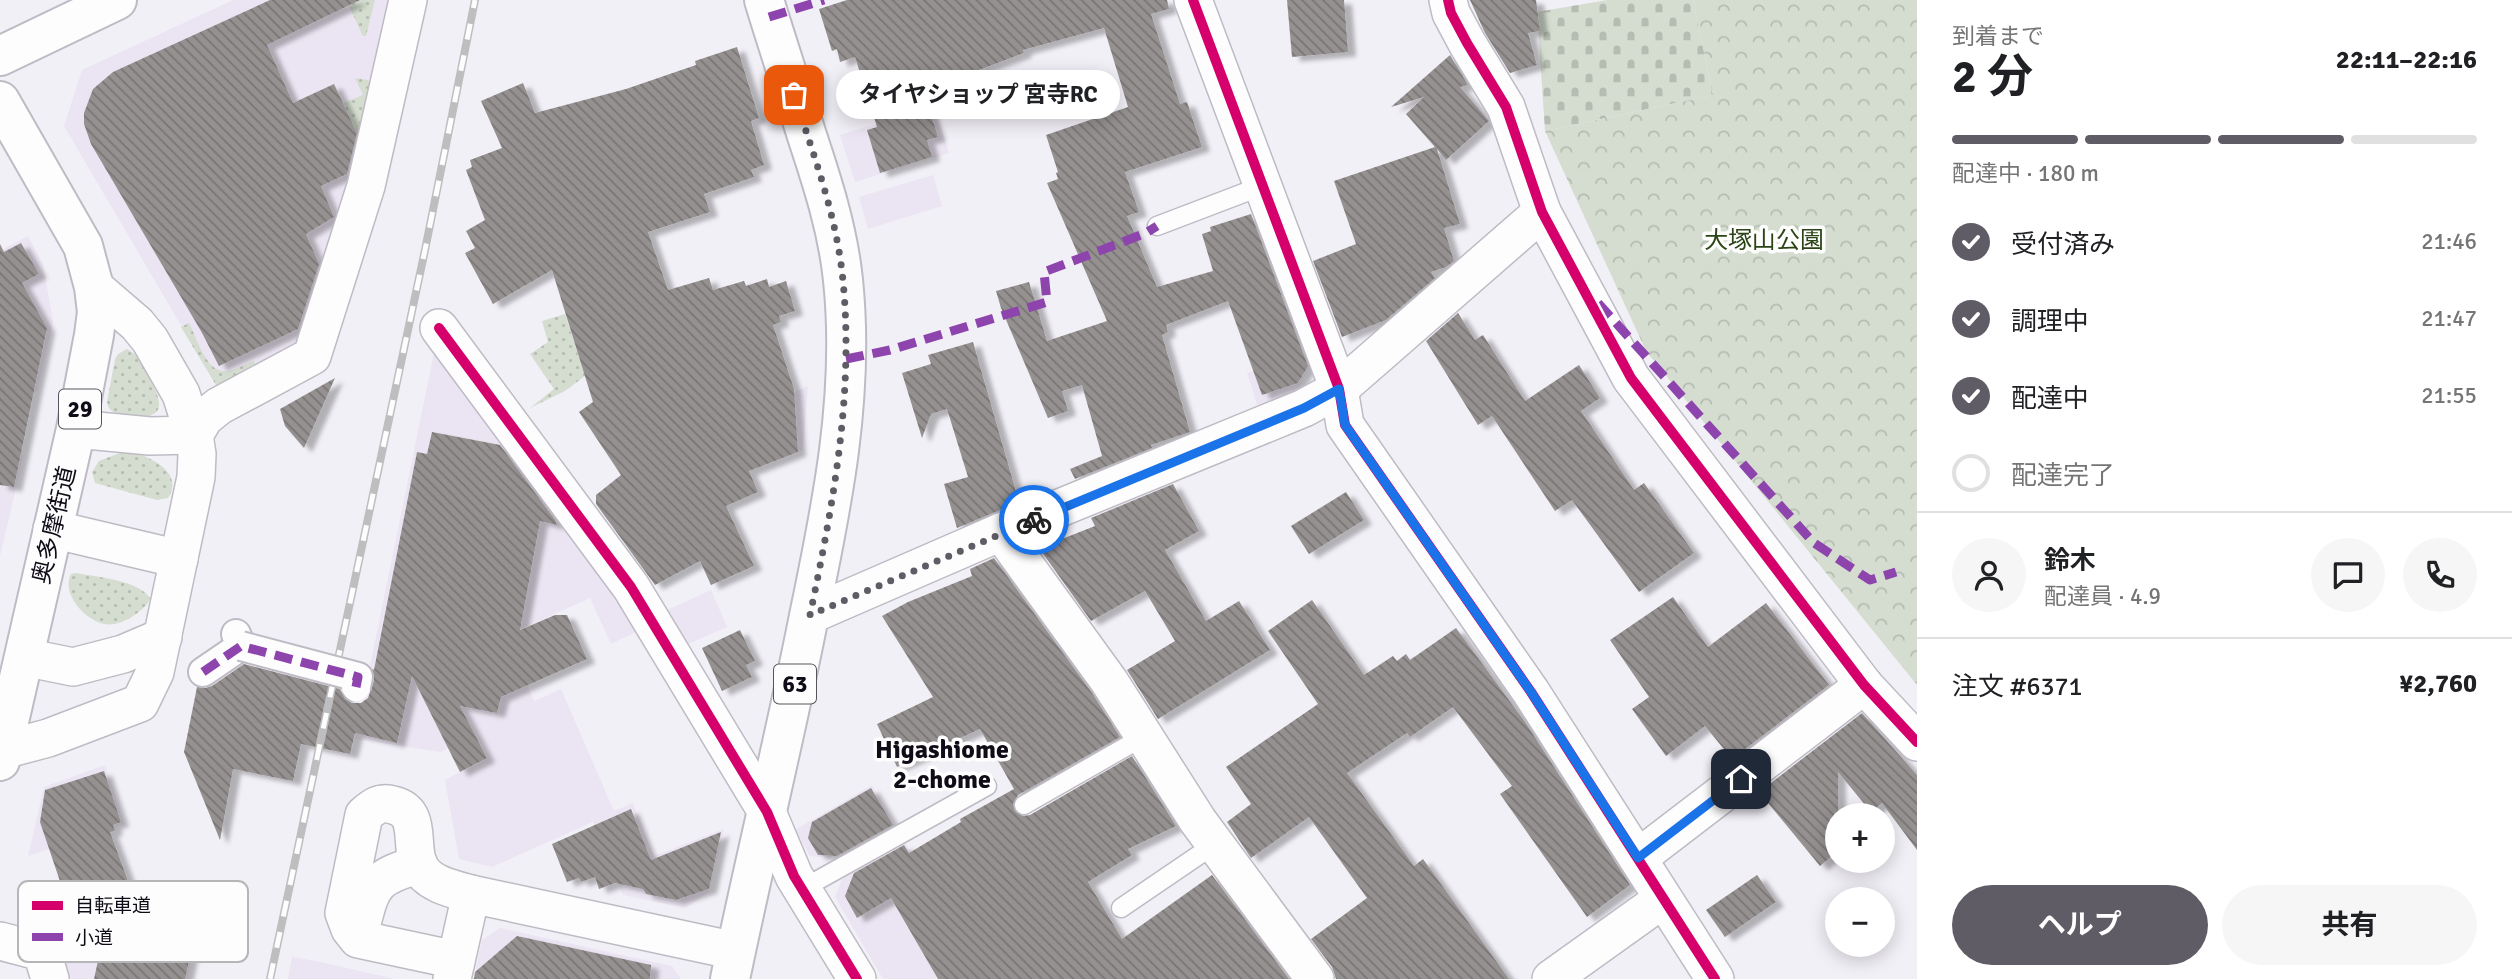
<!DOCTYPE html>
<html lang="ja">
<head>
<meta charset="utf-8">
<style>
  body { margin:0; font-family:Signika,"Noto Sans JP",sans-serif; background:#f6f6f6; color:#202124; height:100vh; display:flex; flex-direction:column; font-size:26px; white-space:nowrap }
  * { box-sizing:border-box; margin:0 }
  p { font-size:23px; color:#757577 }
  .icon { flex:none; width:38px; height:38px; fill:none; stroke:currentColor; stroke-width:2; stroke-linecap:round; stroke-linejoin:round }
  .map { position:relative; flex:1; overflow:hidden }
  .drawer { display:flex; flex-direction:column; background:#fff; width:595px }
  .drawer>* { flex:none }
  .fabs { position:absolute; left:1825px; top:803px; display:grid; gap:14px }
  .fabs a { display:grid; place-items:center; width:70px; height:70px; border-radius:50%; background:#fff; box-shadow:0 4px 18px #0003; font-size:35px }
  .pin { position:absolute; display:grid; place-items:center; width:60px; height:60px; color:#fff; margin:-30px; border-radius:14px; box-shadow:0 4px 10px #0006 }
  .courier { position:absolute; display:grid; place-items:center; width:70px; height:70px; margin:-35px; border:5px solid #1a73e8; border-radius:50%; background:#fff; color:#222; box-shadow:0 2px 9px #0007 }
  .bubble { position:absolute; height:49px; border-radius:24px; background:#fff; box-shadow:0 4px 18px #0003; font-size:23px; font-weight:700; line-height:49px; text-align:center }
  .head em { font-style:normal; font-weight:700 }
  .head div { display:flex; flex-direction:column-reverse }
  .head { display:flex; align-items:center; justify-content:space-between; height:119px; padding:0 35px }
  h1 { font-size:46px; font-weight:700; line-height:52px }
  .bar { display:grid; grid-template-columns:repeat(4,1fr); gap:10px 7px; align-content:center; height:84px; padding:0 35px }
  .bar i { height:9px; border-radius:5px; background:#e0e0e0 }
  .bar .active { background:#5f5c65 }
  .bar p { grid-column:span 4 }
  .line { display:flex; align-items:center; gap:18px; padding:0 35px; border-top:2px solid #e0e0e0 }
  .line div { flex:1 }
  .round { display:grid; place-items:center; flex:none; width:74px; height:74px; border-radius:37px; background:#f6f6f6 }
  ol { padding:0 35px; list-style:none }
  li { display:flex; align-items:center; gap:21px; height:77px }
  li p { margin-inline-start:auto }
  li .icon { padding:7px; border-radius:50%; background:#5f5c65; color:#fff; stroke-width:4 }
  li:last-child { color:#757577 }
  li i { width:38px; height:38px; border:4px solid #e0e0e0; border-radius:50% }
  .button { display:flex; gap:14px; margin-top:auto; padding:14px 35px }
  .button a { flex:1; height:80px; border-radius:42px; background:#5f5c65; color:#fff; font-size:28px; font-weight:700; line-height:80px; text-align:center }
  .button a+a { background:#f6f6f6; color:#202124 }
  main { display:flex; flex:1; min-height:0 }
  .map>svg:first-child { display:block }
  .commercial { fill:#ebe4f2 }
  .grass { fill:url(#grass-dots) }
  .cemetery { fill:url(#cemetery-stones) }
  .park { fill:url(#park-crowns) }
  .building { fill:url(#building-back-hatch); filter:url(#shadow) }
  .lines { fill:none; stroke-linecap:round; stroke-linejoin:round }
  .service-casing { stroke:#bebbc4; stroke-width:21 }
  .pedestrian-casing { stroke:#bebbc4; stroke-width:32 }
  .minor-casing { stroke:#bebbc4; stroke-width:40 }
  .tertiary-casing { stroke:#bebbc4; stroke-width:42 }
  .primary-casing { stroke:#bebbc4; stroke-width:42 }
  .service { stroke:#fdfdfe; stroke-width:18 }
  .pedestrian { stroke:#fdfdfe; stroke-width:28 }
  .minor { stroke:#fdfdfe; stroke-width:37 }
  .tertiary { stroke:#fdfdfe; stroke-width:38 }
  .primary { stroke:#fdfdfe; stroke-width:38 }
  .rail-casing { stroke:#bebec0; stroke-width:8 }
  .rail { stroke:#fdfdfd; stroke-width:5; stroke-dasharray:16; stroke-linecap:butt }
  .pedestrian-bridge-casing { stroke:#bebbc4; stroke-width:32; stroke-linecap:butt }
  .pedestrian-bridge { stroke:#fdfdfe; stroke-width:28 }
  .quiet { stroke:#8e44ad; stroke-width:9; stroke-dasharray:18 9; stroke-linecap:butt }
  .cycleway-casing { stroke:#fdfdfd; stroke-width:15 }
  .cycleway { stroke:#d6006c; stroke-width:10 }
  .done { stroke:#5f5c65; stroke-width:7; stroke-dasharray:0 12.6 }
  .route { stroke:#1a73e8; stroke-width:9 }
  .labels { text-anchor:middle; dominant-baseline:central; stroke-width:7; stroke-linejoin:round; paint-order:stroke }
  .shield { fill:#fdfdfd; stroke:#57545c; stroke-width:2 }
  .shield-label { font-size:23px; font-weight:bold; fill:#100c17 }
  .park-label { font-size:24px; fill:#2b4415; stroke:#fdfdfd }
  .street-label { font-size:24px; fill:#100c17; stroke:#fdfdfd }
  .neighbourhood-label { font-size:26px; font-weight:bold; fill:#100c17; stroke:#fdfdfd }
  .key { fill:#fdfdfd; stroke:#b6b5b8; stroke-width:2 }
  .key-label { font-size:19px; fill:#100c17 }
</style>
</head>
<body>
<main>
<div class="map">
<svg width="1917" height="979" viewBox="0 0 1917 979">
  <defs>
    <pattern id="grass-dots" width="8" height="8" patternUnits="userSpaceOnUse" patternTransform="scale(1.75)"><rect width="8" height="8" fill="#d4ddcf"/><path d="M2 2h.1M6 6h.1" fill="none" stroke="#b5bcb1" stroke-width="1.8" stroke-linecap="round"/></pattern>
    <pattern id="cemetery-stones" width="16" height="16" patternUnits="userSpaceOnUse" patternTransform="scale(1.75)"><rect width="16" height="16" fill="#d4ddcf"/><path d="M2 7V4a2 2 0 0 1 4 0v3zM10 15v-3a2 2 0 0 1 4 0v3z" fill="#b5bcb1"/></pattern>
    <pattern id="park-crowns" width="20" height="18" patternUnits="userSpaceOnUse" patternTransform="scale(1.75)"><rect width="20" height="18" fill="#d4ddcf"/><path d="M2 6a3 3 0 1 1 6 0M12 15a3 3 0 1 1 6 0" fill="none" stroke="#b5bcb1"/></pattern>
    <pattern id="building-back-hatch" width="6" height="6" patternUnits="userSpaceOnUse" patternTransform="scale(1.75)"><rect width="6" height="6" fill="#969191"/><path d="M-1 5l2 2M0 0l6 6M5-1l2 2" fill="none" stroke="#797575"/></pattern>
    <filter id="shadow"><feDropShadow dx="8" dy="4.5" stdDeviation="2" flood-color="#0004"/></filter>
  </defs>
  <rect width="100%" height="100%" fill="#f2f0f7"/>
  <g class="commercial">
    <path d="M 233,0 L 395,0 L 377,82 L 301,347 L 219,390 L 64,126 L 82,70 Z"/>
    <path d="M 934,106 L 949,153 L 855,182 L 840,135 Z"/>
    <path d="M 933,175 L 942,206 L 868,229 L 859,197 Z"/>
    <path d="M 28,236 L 43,264 L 53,321 L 37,391 L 0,412 L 0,251 Z"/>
    <path d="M 436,343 L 640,630 L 611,644 L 590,598 L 505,636 L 534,701 L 561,689 L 614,811 L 633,803 L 654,856 L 724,829 L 709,892 L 685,908 L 623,895 L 593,822 L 492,867 L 459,859 L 445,780 L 487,758 L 475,734 L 441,752 L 355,739 Z"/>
    <path d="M 1307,353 L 1311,362 L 1298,391 L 1258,407 L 1247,373 Z"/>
    <path d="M 808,386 L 803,450 L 768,464 L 747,411 Z"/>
    <path d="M 23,455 L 10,514 L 0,556 L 0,467 Z"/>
    <path d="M 711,590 L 727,627 L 686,645 L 663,612 Z"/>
    <path d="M 105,765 L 124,824 L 28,856 L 44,787 Z"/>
    <path d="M 872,785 L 893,823 L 829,858 L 810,856 L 795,830 Z"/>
    <path d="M 906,844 L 926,880 L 1033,921 L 934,979 L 883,979 L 835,897 L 842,879 Z"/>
    <path d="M 129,902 L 201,918 L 187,979 L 62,979 L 24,929 L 70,910 L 124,922 Z"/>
    <path d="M 500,928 L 672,966 L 681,979 L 474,979 L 482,940 Z"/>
    <path d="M 292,957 L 316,961 L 395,979 L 288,979 Z"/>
  </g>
  <g class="grass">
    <path d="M 346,0 L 375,0 L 366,36 L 363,36 Z"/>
    <path d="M 355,78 L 368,80 L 371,85 L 358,135 L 343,103 L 363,95 Z"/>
    <path d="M 565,314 L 585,376 L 565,391 L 530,408 L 554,389 L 530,354 L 548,342 L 542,321 Z"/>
    <path d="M 189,323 C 197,337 206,375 228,371 C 236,370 245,364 254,361 L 258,370 L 219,390 L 181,327 Z"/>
    <path d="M 127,349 C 138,354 142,365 147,374 C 160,397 171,420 133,416 C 127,415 117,416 112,411 C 108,408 108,406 107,402 L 115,359 L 118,354 Z"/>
    <path d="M 125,451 C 145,453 186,472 168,498 L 157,500 L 95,483 L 92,472 L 99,461 Z"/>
    <path d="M 76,573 C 97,577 138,580 150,598 L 148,603 C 139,614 120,627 104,624 C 85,620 61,594 71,574 Z"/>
  </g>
  <path class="cemetery" d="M 1607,0 L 1693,0 L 1713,95 L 1545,131 L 1537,12 Z"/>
  <path class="park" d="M 1693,0 L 1917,0 L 1917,685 L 1646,351 L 1545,131 L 1713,95 Z"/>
  <g class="building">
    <path d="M 270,0 L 360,0 L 267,45 L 293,103 L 334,84 L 357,133 L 347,174 L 321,186 L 334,217 L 306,234 L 319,264 L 298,329 L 219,366 L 201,331 L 91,144 L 84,124 L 84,113 L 93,89 L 113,72 Z"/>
    <path d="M 847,0 L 1167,0 L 1169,9 L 1151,14 L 1180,104 L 1187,102 L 1202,147 L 1125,172 L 1139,212 L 1127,216 L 1157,287 L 1213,271 L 1202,234 L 1211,231 L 1210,227 L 1251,214 L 1308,366 L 1298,383 L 1262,395 L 1228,301 L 1166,325 L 1168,332 L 1162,335 L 1190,432 L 1151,445 L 1152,448 L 1075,479 L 1070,469 L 1102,456 L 1082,385 L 1062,391 L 1068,411 L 1048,418 L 1001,308 L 996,291 L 1029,282 L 1047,341 L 1107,321 L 1047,183 L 1058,179 L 1056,173 L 1058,172 L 1046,135 L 1128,107 L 1104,28 L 1023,50 L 1024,53 L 955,79 L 960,96 L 928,105 L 938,137 L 927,140 L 932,157 L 880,173 L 867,130 L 877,127 L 855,57 L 840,62 L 837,49 L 832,51 L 819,9 Z"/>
    <path d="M 1287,0 L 1344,0 L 1348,52 L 1292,57 Z"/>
    <path d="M 1470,0 L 1536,0 L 1540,31 L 1528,33 L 1537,65 L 1510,73 L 1485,33 Z"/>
    <path d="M 737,47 L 759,118 L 751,121 L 764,165 L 751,170 L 754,177 L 704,194 L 710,212 L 648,232 L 668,290 L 709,278 L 713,290 L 744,281 L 746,286 L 767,279 L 769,287 L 786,281 L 795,311 L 779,316 L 781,322 L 773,325 L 794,389 L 798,452 L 749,471 L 758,492 L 726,506 L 754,566 L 711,585 L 700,561 L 655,585 L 596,504 L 596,495 L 621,475 L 579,412 L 593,402 L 552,270 L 493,304 L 465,253 L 475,248 L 466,231 L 485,220 L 466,170 L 472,167 L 470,160 L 502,148 L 481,101 L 523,83 L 535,113 L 626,89 L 696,65 L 695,61 Z"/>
    <path d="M 1450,55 L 1468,85 L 1460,87 L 1489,121 L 1446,160 L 1437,149 L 1460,224 L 1444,228 L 1454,261 L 1446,267 L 1431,272 L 1435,278 L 1386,320 L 1342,337 L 1313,261 L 1356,244 L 1334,181 L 1435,147 L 1406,114 L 1424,97 L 1391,107 Z"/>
    <path d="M 21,243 L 39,274 L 22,283 L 47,328 L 14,487 L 0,485 L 0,244 L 4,252 Z"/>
    <path d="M 1458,313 L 1475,340 L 1483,335 L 1525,401 L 1579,365 L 1600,398 L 1581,411 L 1634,490 L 1644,483 L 1694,553 L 1639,592 L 1572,500 L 1555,511 L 1492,416 L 1478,425 L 1426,341 Z"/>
    <path d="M 973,342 L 1019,502 L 957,528 L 944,484 L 968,477 L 947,409 L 931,414 L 922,438 L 902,373 L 931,364 L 928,355 Z"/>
    <path d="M 335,378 L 304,448 L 285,426 L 280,409 Z"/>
    <path d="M 432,432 L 500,445 L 555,520 L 557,525 L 540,521 L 520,630 L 555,615 L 567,615 L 587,659 L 501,697 L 497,713 L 460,706 L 487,758 L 460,772 L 412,676 L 397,743 L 355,733 L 350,754 L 301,744 L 293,781 L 233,769 L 220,840 L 184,752 L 197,687 L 205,688 L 212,686 L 244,664 L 340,689 L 345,699 L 352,703 L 361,703 L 368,698 L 374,680 L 372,669 L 374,670 L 417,452 L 427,454 Z"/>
    <path d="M 1173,484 L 1199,531 L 1165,550 L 1206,621 L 1239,601 L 1270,650 L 1158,719 L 1127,670 L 1175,641 L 1145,591 L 1091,621 L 1039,548 L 1095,526 L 1091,518 Z"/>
    <path d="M 1346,492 L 1364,520 L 1309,554 L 1291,526 Z"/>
    <path d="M 994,558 L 1092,693 L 1120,737 L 1018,795 L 1013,804 L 1015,811 L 1023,816 L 1030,815 L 1132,756 L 1176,826 L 1128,849 L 1132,855 L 1088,882 L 1122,939 L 1212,875 L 1289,979 L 938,979 L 891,898 L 857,918 L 845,896 L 854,873 L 904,845 L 909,853 L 961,822 L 960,819 L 1014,789 L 980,729 L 897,767 L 877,724 L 933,697 L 882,616 L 908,602 L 972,576 L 970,569 Z"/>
    <path d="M 1673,597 L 1708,647 L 1766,603 L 1829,685 L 1732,759 L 1705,726 L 1666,756 L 1632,709 L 1649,697 L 1610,640 Z"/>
    <path d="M 1312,600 L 1364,675 L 1393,656 L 1397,661 L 1406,654 L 1410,660 L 1456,628 L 1525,722 L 1630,885 L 1587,917 L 1500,794 L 1512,786 L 1453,707 L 1410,737 L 1407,733 L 1347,773 L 1414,866 L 1423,859 L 1509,979 L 1336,979 L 1332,967 L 1311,939 L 1367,898 L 1309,817 L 1251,858 L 1227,822 L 1251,804 L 1226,767 L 1318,704 L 1268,631 Z"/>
    <path d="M 740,630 L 755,661 L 746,665 L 752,677 L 722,691 L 702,648 Z"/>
    <path d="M 1862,713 L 1917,775 L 1917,850 L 1882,803 L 1871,812 L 1838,772 L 1838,851 L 1820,866 L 1759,792 Z"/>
    <path d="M 104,771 L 121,822 L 113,825 L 115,831 L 110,832 L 138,908 L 198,921 L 185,979 L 94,979 L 112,897 L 81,909 L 78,902 L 68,905 L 40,822 L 45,790 Z"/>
    <path d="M 871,788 L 893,825 L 837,856 L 818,855 L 808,838 L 812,822 Z"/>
    <path d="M 631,809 L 651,860 L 721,832 L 709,889 L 676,900 L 646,894 L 643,889 L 615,883 L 599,889 L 595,877 L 581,882 L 579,878 L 567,882 L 552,844 Z"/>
    <path d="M 1757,875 L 1776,902 L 1725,937 L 1706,910 Z"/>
    <path d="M 517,936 L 651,965 L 650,979 L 474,979 L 475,972 Z"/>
  </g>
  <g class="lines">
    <defs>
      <g id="service">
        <path d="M 1157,226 L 1262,186"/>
        <path d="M 1024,805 L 1143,737"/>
        <path d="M 802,889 L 987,786"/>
        <path d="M 1121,908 L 1215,844"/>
      </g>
      <path id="pedestrian" d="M 203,672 L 241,646 L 236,634"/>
      <g id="minor">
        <path d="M 1193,0 L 1339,389 L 1345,425 L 1531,692 L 1715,979"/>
        <path d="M 1448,0 L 1451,13 L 1467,43 L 1506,107 L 1542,212 L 1631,378 L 1864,685 L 1917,742"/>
        <path d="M 439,328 L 631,587 L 767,812 L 794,876 L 857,979"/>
        <path d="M 76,429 L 150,436 L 194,435 L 204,418 L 219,406 L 312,356 L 366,186 L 408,0"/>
        <path d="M 52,529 L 179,559"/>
        <path d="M 1001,532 L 1109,681 L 1198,821 L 1315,979"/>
        <path d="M 810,615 L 1001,532 L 1304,408 L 1339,389 L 1542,212"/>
        <path d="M 24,657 L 73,667 L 123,654 L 163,637"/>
        <path d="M 3,750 L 48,738 L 140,703 L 155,672 L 196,477 L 197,454 L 194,435 L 181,394 L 150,340 L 137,324 L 94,287"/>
        <path d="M 1638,858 L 1864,685"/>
        <path d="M 359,935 C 371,889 370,877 419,865"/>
        <path d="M 0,941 L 42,952 L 50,979"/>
        <path d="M 456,960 L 358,939 L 350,929 L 344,913 L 364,815 C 373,807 380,801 393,805 C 423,812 409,845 419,866 C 428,884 452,889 471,894"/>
        <path d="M 452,979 L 471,894 L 736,951"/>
        <path d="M 1551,979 L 1663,899"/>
      </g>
      <path id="tertiary" d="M 0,56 L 117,0"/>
      <g id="primary">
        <path d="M 0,101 L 83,246 L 94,287 L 97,312 L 94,335 L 76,429 L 0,761"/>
        <path d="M 730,979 C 755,858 785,738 809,616 C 832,506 855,394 843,280 C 838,231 823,184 807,136 C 793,91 778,46 764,0"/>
      </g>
    </defs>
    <use href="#service" class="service-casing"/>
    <use href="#pedestrian" class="pedestrian-casing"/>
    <use href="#minor" class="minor-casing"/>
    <use href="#tertiary" class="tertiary-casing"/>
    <use href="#primary" class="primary-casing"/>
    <use href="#service" class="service"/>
    <use href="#pedestrian" class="pedestrian"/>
    <use href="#minor" class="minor"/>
    <use href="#tertiary" class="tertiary"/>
    <use href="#primary" class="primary"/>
    <defs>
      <path id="rail" d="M 270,979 L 425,250 L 475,0"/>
    </defs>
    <use href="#rail" class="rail-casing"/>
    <use href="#rail" class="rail"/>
    <defs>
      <path id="pedestrian-bridge" d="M 241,646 L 358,677 L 356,687"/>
    </defs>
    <use href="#pedestrian-bridge" class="pedestrian-bridge-casing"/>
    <use href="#pedestrian-bridge" class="pedestrian-bridge"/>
    <g class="quiet">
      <path d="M 769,17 L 824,0"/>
      <path d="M 1598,303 L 1814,543 L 1870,580 L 1896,572"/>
      <path d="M 846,359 L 890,350 L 1047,302 L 1044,272 L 1146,233 L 1157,226"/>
      <path d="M 203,672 L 241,646 L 358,677 L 356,687"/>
    </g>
    <defs>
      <g id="cycleway">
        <path d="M 1193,0 L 1339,389 L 1345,425 L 1531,692 L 1715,979"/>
        <path d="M 1448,0 L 1451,13 L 1467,43 L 1506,107 L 1542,212 L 1631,378 L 1864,685 L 1917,742"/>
        <path d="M 439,328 L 631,587 L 767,812 L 794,876 L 857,979"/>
      </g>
    </defs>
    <use href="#cycleway" class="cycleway-casing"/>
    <use href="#cycleway" class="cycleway"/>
  </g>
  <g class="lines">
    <path class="done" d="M 794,95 C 814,156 837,217 843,281 C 854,394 833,505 810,615 L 1034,520"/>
    <path class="route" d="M 1034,520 L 1304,408 L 1339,389 L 1345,425 L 1531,692 L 1638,858 L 1741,779"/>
  </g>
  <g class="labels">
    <g class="shield">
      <rect x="59" y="389.5" width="42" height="39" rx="5"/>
      <rect x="774" y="664.5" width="42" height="39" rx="5"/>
    </g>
    <g class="shield-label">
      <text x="80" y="409">29</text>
      <text x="795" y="684">63</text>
    </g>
    <g class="park-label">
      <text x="1764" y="240">大塚山公園</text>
    </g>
    <g class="street-label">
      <text transform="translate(54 525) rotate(-77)">奥多摩街道</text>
    </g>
    <g class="neighbourhood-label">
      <text x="942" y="750">Higashiome<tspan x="942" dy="30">2-chome</tspan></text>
    </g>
  </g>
  <rect x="18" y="881" width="230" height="81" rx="10" class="key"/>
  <rect x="32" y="901" width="31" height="9" fill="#d6006c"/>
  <rect x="32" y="933" width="31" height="8" fill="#8e44ad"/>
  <g class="key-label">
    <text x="75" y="912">自転車道</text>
    <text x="75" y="944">小道</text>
  </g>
</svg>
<div class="fabs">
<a>+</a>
<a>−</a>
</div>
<div class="pin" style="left:794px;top:95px;background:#ea580c"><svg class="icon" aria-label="bag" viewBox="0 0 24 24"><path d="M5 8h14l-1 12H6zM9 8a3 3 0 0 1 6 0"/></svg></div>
<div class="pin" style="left:1741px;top:779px;background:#1f2937"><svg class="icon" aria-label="home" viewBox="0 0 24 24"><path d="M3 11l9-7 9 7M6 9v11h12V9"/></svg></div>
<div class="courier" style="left:1034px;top:520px"><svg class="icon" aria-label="bike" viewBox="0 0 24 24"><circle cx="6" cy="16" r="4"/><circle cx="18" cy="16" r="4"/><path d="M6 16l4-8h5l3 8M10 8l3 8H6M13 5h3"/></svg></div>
<div class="bubble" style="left:836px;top:70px;width:284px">タイヤショップ 宮寺RC</div>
</div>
<section class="drawer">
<div class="head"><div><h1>2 分</h1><p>到着まで</p></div><em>22:11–22:16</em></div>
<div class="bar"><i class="active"></i><i class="active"></i><i class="active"></i><i></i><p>配達中 · 180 m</p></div>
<ol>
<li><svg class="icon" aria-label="check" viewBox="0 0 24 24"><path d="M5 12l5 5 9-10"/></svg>受付済み<p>21:46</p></li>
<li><svg class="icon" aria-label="check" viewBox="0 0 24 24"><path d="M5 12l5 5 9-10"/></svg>調理中<p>21:47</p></li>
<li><svg class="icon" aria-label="check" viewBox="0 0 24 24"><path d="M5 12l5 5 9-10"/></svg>配達中<p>21:55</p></li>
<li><i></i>配達完了</li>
</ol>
<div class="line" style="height:126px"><a class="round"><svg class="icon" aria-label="person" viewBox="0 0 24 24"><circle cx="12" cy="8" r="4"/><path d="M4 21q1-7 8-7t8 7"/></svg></a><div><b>鈴木</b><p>配達員 · 4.9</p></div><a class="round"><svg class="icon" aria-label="chat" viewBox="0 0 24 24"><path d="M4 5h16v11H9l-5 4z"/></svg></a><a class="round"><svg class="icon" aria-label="phone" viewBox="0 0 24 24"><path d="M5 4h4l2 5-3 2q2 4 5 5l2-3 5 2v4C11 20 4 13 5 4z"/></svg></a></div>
<div class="line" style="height:91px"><div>注文 #6371</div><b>¥2,760</b></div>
<div class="button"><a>ヘルプ</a><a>共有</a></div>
</section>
</main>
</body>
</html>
